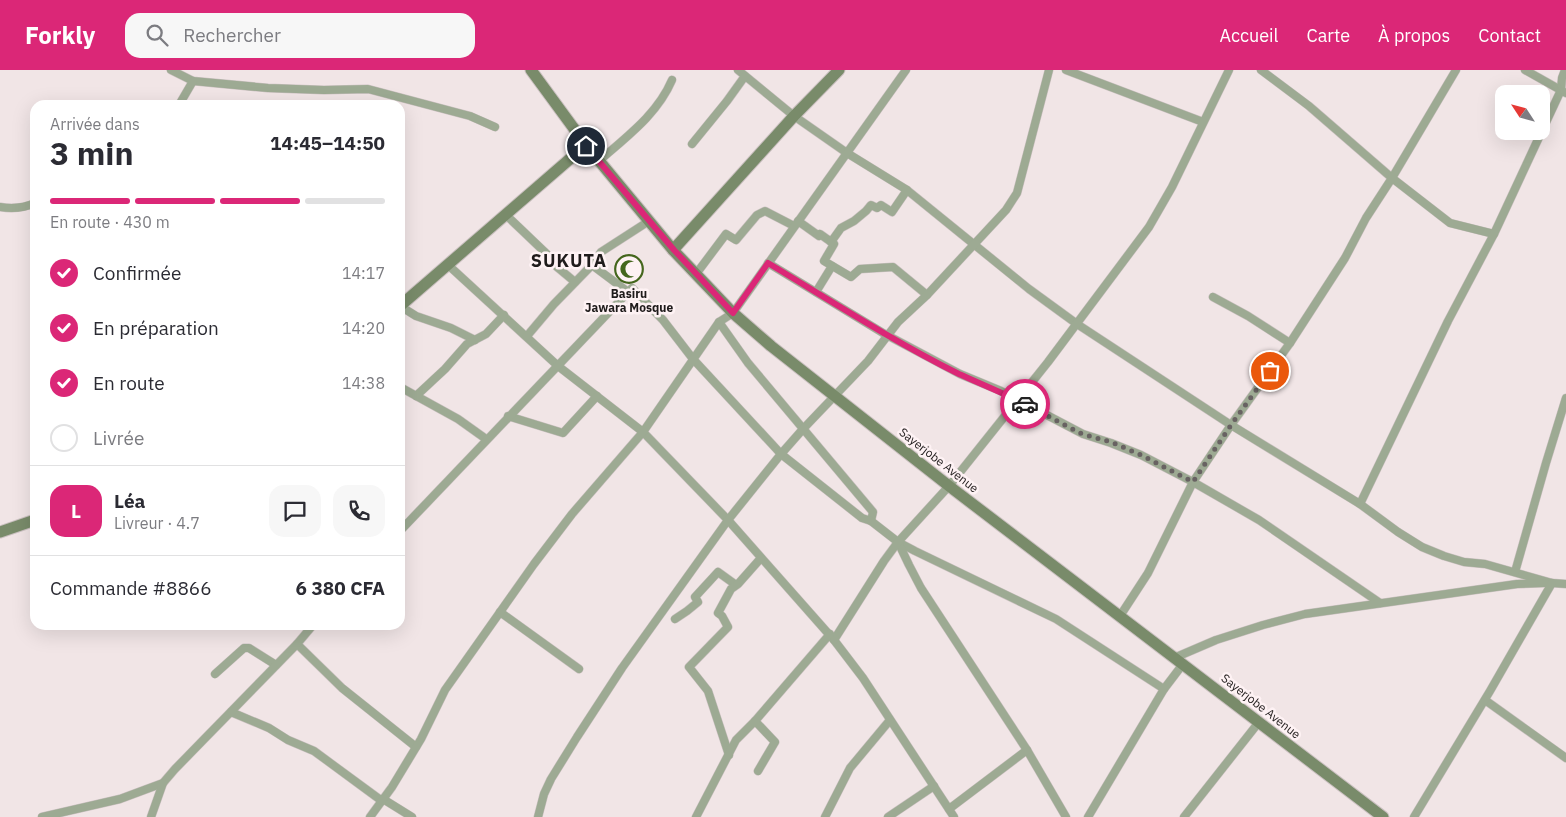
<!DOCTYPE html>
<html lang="fr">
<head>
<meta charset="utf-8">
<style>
  body { margin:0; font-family:"IBM Plex Sans",sans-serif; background:#f7f7f7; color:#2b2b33; height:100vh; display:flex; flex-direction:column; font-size:19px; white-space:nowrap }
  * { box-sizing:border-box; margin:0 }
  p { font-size:16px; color:#7c7c81 }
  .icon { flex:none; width:28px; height:28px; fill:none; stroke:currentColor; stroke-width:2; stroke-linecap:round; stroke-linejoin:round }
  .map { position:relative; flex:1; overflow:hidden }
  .panel { position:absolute; left:30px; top:30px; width:375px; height:530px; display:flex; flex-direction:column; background:#fff; border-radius:15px; box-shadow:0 5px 20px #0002 }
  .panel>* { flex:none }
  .needle { width:32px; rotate:306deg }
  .buttons { position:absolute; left:1495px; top:15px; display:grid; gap:10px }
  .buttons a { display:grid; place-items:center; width:55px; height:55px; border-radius:10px; background:#fff; box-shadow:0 5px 20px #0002; font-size:25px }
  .pin { position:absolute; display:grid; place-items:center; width:42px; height:42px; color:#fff; margin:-21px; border:2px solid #fff; border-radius:50%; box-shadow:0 1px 5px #0007 }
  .courier { position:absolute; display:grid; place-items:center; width:50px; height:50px; margin:-25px; border:4px solid #db2777; border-radius:50%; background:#fff; color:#222; box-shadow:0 1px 6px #0007 }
  .head em { font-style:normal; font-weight:700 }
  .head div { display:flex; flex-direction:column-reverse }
  .head { display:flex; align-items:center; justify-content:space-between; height:85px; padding:0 20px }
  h1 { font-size:32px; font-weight:700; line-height:38px }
  .bar { display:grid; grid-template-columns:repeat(4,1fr); gap:8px 5px; align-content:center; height:60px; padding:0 20px }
  .bar i { height:6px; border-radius:4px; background:#e1e1e2 }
  .bar .current { background:#db2777 }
  .bar p { grid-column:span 4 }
  .line { display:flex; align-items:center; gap:12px; padding:0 20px; border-top:1px solid #e1e1e2 }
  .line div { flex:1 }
  .round { display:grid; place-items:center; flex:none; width:52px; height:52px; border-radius:15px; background:#f7f7f7 }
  ol { padding:0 20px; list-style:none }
  li { display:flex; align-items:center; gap:15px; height:55px }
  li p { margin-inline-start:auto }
  li .icon { padding:5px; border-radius:50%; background:#db2777; color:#fff; stroke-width:4 }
  li:last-child { color:#7c7c81 }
  li i { width:28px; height:28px; border:2px solid #e1e1e2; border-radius:50% }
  header { display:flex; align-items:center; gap:30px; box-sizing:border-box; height:70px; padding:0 25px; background:#db2777; color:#fff }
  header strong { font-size:24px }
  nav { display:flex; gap:28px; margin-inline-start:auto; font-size:18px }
  .search { width:350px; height:45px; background:#f7f7f7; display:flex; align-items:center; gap:12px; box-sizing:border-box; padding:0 18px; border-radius:15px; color:#7c7c81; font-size:19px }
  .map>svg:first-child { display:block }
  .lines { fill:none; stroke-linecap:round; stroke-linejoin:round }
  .street-casing { stroke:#cbc1c1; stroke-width:9 }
  .secondary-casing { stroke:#cbc1c1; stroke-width:13 }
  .street { stroke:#9daa93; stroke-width:8 }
  .secondary { stroke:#798b6a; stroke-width:11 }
  .done { stroke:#686262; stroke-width:5; stroke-dasharray:0 9 }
  .route { stroke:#db2777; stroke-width:6 }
  .labels { text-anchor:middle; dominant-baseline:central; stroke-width:5; stroke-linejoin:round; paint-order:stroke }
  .poi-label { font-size:12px; font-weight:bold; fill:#1f1b1b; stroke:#fef2f4 }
  .street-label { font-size:12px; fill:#1f1b1b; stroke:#fef2f4 }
  .district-label { font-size:18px; font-weight:bold; letter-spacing:1px; fill:#1f1b1b; stroke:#fef2f4 }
</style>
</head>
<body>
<header>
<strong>Forkly</strong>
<div class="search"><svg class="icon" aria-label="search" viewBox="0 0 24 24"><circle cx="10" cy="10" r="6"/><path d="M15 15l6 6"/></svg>Rechercher</div>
<nav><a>Accueil</a><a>Carte</a><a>À propos</a><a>Contact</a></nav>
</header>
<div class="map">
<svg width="1566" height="747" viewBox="0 0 1566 747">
  <rect width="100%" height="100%" fill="#f1e5e6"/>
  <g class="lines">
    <defs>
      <g id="street">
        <path d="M 171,0 L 193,11 L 268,18 L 324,20 L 368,19 L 470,46 L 495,57"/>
        <path d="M 738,0 L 794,46 L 847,83 L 907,120 L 1029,219 L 1077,254 L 1231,355 L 1360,434 L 1398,462 L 1422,477 L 1444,486 L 1464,492 L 1485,494 L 1552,513 L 1566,514"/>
        <path d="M 1066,0 L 1203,52"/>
        <path d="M 1261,0 L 1309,36 L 1392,108 L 1450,153 L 1494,164"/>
        <path d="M 1525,0 L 1566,23"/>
        <path d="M 179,35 L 193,11"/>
        <path d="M 692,74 L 727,31 L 745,6"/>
        <path d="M 599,91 C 626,67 657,45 672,10"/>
        <path d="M 0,137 C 12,139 24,138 35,133"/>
        <path d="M 506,145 L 551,188 L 557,197 L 575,212"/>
        <path d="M 798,151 L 819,166 L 820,164 L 834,174 L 824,191 L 851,207 L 860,199 L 893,197 L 927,225"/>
        <path d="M 831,172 L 841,158 L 854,151 L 866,141 L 871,135 L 877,138 L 881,135 L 892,142 L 907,120"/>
        <path d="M 768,193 L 883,263 L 960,304 L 1001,321 L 1083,364 L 1111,373 L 1141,385 L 1193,412 L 1259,450 L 1380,533"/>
        <path d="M 447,194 L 558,296 L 643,362 L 728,450 L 834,570 L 863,608 L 954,747"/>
        <path d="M 592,195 L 628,222"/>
        <path d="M 696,204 L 726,164 L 736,170 L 757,145 L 765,141 L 794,156"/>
        <path d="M 816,222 L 832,196"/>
        <path d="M 1213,227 L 1248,246 L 1290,273"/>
        <path d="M 400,236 L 416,246 L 451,258 L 475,270"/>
        <path d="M 719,252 L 748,293 L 873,442 L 871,451"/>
        <path d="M 527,266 L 554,234 L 592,195 L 601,182 L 649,151"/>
        <path d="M 400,317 L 458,349 L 486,369"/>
        <path d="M 416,326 L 445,299 L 467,274 L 486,264 L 504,245"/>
        <path d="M 508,346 L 563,363 L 597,326"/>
        <path d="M 1360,434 L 1448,251 L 1494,164 L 1561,20 L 1562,8 L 1565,0"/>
        <path d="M 400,461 L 632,218 L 663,250 L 693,289 L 781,384 L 862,448 L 871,451 L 898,472 L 915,481 L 1056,549 L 1164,619"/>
        <path d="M 898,472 L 909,495 L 921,518 L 1027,680 L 1066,747"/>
        <path d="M 1515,502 L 1546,393 L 1566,328"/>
        <path d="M 500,542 L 579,599"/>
        <path d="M 1120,546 L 1148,503 L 1193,412 L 1231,355 L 1290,273 L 1345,188 L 1366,148 L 1392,108 L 1456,0"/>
        <path d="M 675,549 L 687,541 L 698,532 L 695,527 L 718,502 L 736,515"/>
        <path d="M 834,570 L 884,491 L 898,472 L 949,416 L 1048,292 L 1149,157 L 1172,117 L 1229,0"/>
        <path d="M 297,574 L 342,618 L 416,677"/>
        <path d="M 1174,588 L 1216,570 L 1263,555 L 1305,544 L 1517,514 L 1545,513"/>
        <path d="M 215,604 L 244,578 L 249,578 L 276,595"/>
        <path d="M 1485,630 L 1566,688"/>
        <path d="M 231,642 L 269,658 L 288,670 L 314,681 L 382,731"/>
        <path d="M 755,651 L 775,672 L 758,701"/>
        <path d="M 729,685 L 708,621 L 689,597 L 728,557 L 722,546 L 718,543 L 731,519 L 738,514 L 761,488"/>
        <path d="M 383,729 L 412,747"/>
        <path d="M 949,739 L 1027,680"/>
        <path d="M 42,747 L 120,729 L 163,713 L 175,699 L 297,574 L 313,555"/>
        <path d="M 151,747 L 163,713"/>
        <path d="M 370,747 L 392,717 L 421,669 L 445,620 L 534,494 L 572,444 L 643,362 L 719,252 L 733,243 L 906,0"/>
        <path d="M 538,747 L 544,724 L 551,709 L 577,667 L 622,598 L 728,450 L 781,384 L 803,359 L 868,291 L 898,252 L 927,225 L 1006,140 L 1017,123 L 1049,0"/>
        <path d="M 696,747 L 736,670 L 755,651 L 830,564"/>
        <path d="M 825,747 L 850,698 L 890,650"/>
        <path d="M 888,747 L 934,716"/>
        <path d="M 1088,747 L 1164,619 L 1183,594"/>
        <path d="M 1184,747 L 1259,652"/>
        <path d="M 1414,747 L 1490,621 L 1552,513"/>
      </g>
      <g id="secondary">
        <path d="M 531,0 L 586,75 L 673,180 L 733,243 L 771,276 L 949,416 L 1383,747"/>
        <path d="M 673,180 L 794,46 L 839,0"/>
        <path d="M 400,236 L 586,75"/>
        <path d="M 0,462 L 35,450"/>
      </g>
    </defs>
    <use href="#street" class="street-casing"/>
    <use href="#secondary" class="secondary-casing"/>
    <use href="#street" class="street"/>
    <use href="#secondary" class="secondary"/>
  </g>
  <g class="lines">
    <path class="done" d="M 1025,334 L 1082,364 L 1111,372 L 1141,385 L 1193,412 L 1231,355 L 1270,301"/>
    <path class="route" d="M 586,76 L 674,180 L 733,243 L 768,193 C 831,231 893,271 959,304 C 981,314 1003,323 1025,334"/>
  </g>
  <defs>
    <symbol id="mosque-ring" viewBox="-11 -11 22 22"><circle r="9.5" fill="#fef2f4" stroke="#44661d" stroke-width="1.5"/><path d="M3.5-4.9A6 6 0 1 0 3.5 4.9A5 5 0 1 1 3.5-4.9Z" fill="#44661d"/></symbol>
  </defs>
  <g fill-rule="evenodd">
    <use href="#mosque-ring" x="613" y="183" width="32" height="32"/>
  </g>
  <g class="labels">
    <g class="poi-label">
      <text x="629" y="223">Basiru<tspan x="629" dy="14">Jawara Mosque</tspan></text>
    </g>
    <g class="street-label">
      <text transform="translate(939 390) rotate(38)">Sayerjobe Avenue</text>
      <text transform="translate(1261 636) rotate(38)">Sayerjobe Avenue</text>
    </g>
    <g class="district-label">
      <text x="569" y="190">SUKUTA</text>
    </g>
  </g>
</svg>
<div class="buttons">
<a><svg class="needle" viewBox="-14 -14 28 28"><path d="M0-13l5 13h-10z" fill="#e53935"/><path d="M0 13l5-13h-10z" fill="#7c7c81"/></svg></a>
</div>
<div class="pin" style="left:1270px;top:301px;background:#ea580c"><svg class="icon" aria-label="bag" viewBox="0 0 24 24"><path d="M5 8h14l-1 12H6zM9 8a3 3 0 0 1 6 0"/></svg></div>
<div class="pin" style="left:586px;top:76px;background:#1f2937"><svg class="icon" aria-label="home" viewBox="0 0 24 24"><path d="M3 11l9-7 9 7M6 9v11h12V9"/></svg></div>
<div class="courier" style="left:1025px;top:334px"><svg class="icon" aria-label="car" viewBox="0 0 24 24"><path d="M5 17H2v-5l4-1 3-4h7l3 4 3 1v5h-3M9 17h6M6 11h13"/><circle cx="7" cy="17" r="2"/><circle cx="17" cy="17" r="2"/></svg></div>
<section class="panel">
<div class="head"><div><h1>3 min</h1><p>Arrivée dans</p></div><em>14:45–14:50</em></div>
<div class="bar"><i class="current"></i><i class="current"></i><i class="current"></i><i></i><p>En route · 430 m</p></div>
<ol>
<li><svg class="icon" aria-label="check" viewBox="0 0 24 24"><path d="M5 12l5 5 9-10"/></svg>Confirmée<p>14:17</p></li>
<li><svg class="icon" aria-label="check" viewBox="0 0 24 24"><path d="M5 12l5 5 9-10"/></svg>En préparation<p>14:20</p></li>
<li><svg class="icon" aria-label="check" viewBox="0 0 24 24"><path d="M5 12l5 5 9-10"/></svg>En route<p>14:38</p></li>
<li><i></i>Livrée</li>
</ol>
<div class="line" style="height:90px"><b class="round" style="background:#db2777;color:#fff">L</b><div><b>Léa</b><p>Livreur · 4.7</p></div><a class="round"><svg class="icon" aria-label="chat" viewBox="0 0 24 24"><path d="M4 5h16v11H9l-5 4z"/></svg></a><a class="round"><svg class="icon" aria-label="phone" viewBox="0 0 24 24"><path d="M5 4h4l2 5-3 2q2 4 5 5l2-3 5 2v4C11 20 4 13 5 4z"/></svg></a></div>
<div class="line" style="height:65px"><div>Commande #8866</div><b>6 380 CFA</b></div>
</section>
</div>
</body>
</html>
